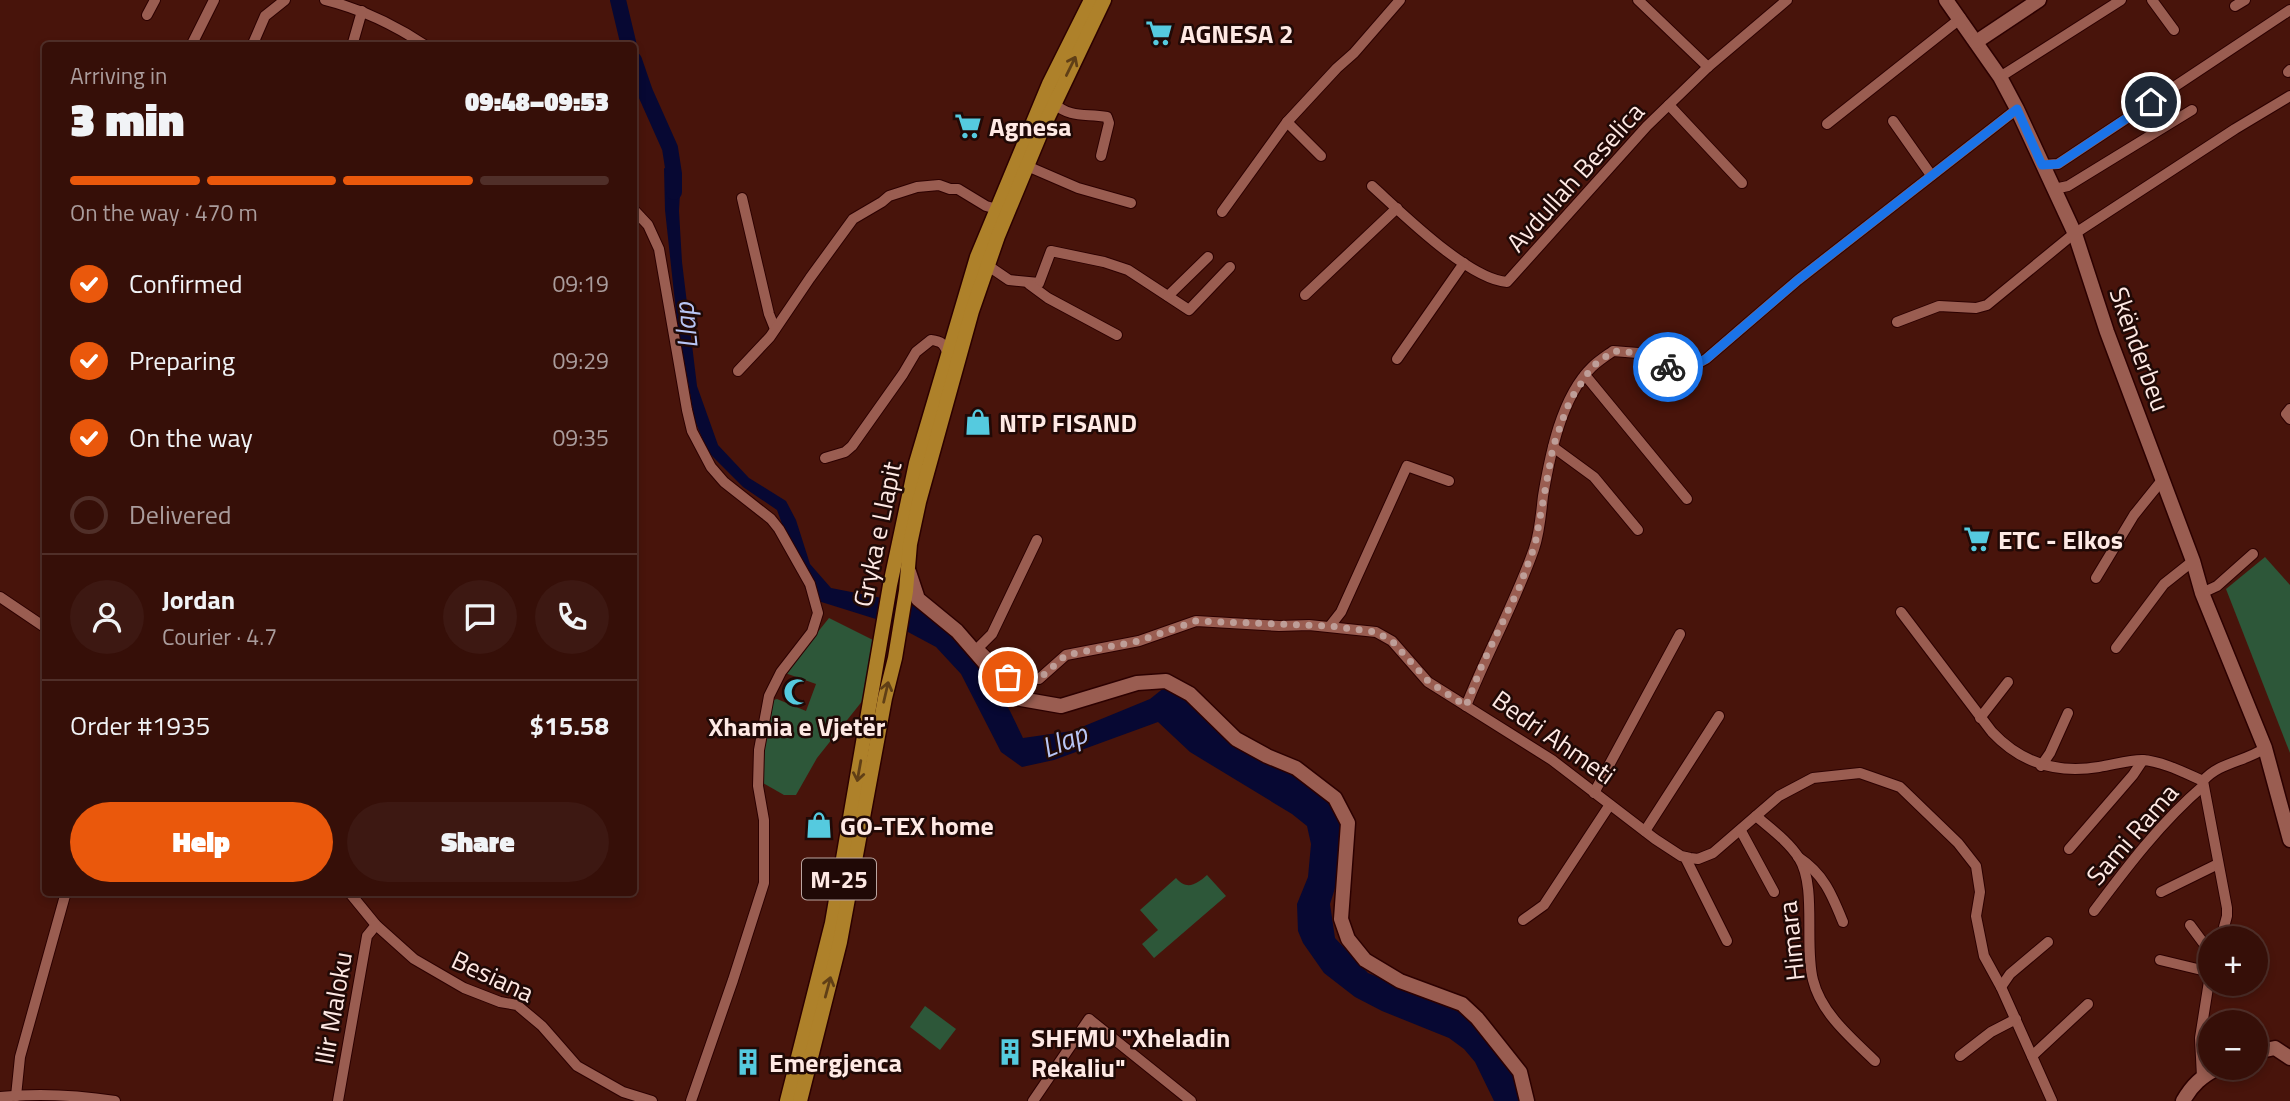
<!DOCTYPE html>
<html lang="en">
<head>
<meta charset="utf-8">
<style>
  body { margin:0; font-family:"Titillium Web",sans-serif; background:#3d1812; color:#f1f3f6; height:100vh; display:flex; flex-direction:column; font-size:26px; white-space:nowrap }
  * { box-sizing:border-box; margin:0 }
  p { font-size:23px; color:#aa9c9c }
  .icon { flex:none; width:38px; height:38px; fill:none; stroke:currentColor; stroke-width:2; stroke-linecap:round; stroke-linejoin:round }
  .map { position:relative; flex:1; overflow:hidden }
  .details { position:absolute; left:42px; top:42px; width:595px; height:854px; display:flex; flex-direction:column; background:#360f08; border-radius:7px; box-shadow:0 4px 10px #0003,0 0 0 2px #502f29 }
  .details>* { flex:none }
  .buttons { position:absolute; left:2198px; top:926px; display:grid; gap:14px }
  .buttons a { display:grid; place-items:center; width:70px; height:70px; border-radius:50%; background:#360f08; box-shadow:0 4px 10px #0003,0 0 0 2px #502f29; font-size:35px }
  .pin { position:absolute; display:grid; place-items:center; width:60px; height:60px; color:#fff; margin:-30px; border:4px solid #fff; border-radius:50%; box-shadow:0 2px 7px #0007 }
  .courier { position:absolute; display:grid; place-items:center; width:70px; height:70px; margin:-35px; border:5px solid #1a73e8; border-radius:50%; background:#fff; color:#222; box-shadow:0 2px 9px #0007 }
  .overview em { font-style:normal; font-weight:800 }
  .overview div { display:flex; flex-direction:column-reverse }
  .overview { display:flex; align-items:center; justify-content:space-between; height:119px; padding:0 28px }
  h1 { font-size:46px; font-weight:800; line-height:52px }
  .bar { display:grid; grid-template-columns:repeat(4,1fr); gap:10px 7px; align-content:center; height:84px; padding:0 28px }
  .bar i { height:9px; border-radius:5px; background:#502f29 }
  .bar .current { background:#ea580c }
  .bar p { grid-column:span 4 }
  .line { display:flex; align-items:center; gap:18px; padding:0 28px; border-top:2px solid #502f29 }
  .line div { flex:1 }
  .round { display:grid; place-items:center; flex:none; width:74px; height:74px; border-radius:37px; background:#3d1812 }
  ol { padding:0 28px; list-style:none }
  li { display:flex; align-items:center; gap:21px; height:77px }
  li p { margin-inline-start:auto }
  li .icon { padding:7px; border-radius:50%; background:#ea580c; color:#fff; stroke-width:4 }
  li:last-child { color:#aa9c9c }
  li i { width:38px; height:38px; border:4px solid #502f29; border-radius:50% }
  .primary-button { display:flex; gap:14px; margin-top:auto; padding:14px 28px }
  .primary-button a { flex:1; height:80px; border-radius:42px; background:#ea580c; color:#fff; font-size:28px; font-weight:800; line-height:80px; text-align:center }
  .primary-button a+a { background:#3d1812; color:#f1f3f6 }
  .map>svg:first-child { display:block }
  .green { fill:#2d5739 }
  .water { fill:#070833 }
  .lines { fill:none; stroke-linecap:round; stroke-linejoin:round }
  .river { stroke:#070833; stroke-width:16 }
  .street-casing { stroke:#2c0000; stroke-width:12 }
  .secondary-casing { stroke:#2c0000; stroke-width:17 }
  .primary-casing { stroke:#2c0000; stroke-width:17 }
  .street { stroke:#9a5d51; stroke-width:10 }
  .secondary { stroke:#9a5d51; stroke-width:14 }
  .primary { stroke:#ae812a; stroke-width:14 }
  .oneway { stroke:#603f16 }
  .done { stroke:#be9e98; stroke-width:7; stroke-dasharray:0 12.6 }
  .route { stroke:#1a73e8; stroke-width:9 }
  .labels { text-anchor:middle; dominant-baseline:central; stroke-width:5; stroke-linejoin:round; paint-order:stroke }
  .shield { fill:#200906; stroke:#bba6a1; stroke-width:2 }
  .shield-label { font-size:24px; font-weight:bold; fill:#fee9e4 }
  .poi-label { font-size:26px; font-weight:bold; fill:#fee9e4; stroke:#200906; text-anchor:start }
  .street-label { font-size:26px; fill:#fee9e4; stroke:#200906 }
  .water-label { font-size:28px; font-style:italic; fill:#b8c6f5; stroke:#200906 }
</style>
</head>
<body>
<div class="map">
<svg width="2290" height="1101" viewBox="0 0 2290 1101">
  <rect width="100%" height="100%" fill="#48140b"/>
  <g class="green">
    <path d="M 2265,557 L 2290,585 L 2290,753 L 2226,589 Z"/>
    <path d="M 829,618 L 877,642 L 871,690 L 817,758 L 796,795 L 784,795 L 763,783 L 761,768 L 773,700 L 777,699 L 806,711 L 816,684 L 785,673 Z"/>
    <path d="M 1207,875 L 1226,896 L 1154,958 L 1142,944 L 1158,930 L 1140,910 L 1176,878 C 1187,891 1197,884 1207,875 Z"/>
    <path d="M 925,1006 L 956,1029 L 940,1050 L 910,1027 Z"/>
  </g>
  <path class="water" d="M 664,168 L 681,175 L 679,211 L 682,262 L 697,386 L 718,445 L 749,478 L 786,501 L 796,520 L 810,564 L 831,588 L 882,598 L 910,599 L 975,653 L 1010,711 L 1023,738 L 1072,731 L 1150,699 L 1165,687 L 1191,702 L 1250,754 L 1314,786 L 1336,807 L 1342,824 L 1342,866 L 1330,904 L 1335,938 L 1368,973 L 1471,1014 L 1521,1078 L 1525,1101 L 1494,1101 L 1475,1062 L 1464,1049 L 1449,1038 L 1382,1011 L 1355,997 L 1324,973 L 1303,943 L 1298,931 L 1297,904 L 1308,877 L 1311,844 L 1307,826 L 1292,814 L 1190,752 L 1158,722 L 1054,760 L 1022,767 L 1001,752 L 961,674 L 936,647 L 895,625 L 815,600 L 806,590 L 777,510 L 743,487 L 708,452 L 695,421 L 677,321 L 665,210 Z"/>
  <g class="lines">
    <g class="river">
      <path d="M 618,0 L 629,46"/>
      <path d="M 634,60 L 645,92 L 670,148 L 674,174 L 674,192"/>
    </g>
    <defs>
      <g id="street">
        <path d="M 325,0 C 361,9 395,25 426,46"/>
        <path d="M 1638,0 L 1708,67"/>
        <path d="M 2152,0 L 2174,30"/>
        <path d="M 2235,6 L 2245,0"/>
        <path d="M 147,15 L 155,0"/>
        <path d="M 191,46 L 214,0"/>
        <path d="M 252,46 L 265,16 L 285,0"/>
        <path d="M 352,46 L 362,11"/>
        <path d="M 2288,72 L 2290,70"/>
        <path d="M 2000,77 L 2121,0"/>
        <path d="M 1053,103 C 1072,119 1085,113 1107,117 L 1109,123 L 1101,156"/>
        <path d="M 1669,105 L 1742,183"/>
        <path d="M 1893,121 L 1931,175"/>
        <path d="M 1287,122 L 1321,156"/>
        <path d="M 1827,124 L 1961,18"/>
        <path d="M 2042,165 L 2058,164 L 2290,10"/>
        <path d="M 1027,166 L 1078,188 L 1131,203"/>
        <path d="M 1372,186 C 1402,213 1468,279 1507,282 L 1647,126 L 1708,67 L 1787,0"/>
        <path d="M 2054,189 L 2068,186 L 2192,110"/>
        <path d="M 742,198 L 769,314 L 775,329"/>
        <path d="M 634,210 L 648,225 L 659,249 L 687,410 L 692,431 L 711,467 L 724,482 L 771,519 L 779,529 L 810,584 L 818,613 L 812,632 L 781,672 L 769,696 L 759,750 L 758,786 L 764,820 L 764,883 L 733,980 L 691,1101"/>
        <path d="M 1222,212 L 1287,122 L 1337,68 L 1354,53 L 1400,0"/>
        <path d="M 987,265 L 1009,280 L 1039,283 L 1051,251 L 1104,262 L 1128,270 L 1189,310 L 1230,267"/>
        <path d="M 1029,284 L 1048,298 L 1117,335"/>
        <path d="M 1305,295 L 1397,208"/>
        <path d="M 1168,296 L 1208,257"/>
        <path d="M 1897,322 L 1939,306 L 1976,308 L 1987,305 L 2071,236 L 2235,129 L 2290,96"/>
        <path d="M 1397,359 L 1464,263"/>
        <path d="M 738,371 L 770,337 L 810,278 L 853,219 L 882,202 L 889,196 L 917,187 L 939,185 L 950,189 L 958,189 L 986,206 L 997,209"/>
        <path d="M 1585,375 L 1687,499"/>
        <path d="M 2290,409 L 2286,414 L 2290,419"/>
        <path d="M 1553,447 L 1594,477 L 1638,530"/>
        <path d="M 825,458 L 845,452 L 852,446 L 903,374 L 916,352 L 931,340 C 942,341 944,344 948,354"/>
        <path d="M 1037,540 L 992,634 L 978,648 L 1008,677 L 1039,679 L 1066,655 L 1139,641 L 1196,621 L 1279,626 L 1309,625 L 1376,632 L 1392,641 L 1428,682 L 1552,760 L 1655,839 L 1681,856 L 1690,858 L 1698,859 L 1713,853 L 1779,796 L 1813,778 L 1860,773 L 1900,787 L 1958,843 L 1976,866 L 1980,892 L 1976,916 L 1984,956 L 2001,987 L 2052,1101"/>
        <path d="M 2096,578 L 2134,515 L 2163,479"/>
        <path d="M 2202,593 L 2217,586 L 2253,554"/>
        <path d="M 0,597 L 46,628"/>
        <path d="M 1901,612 L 1992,732 C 2021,763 2057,774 2099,767 C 2113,765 2128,760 2142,760 C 2162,761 2185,773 2203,781"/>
        <path d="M 1330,626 L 1341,612 L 1407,466 L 1449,481"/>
        <path d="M 2116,648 L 2164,584 L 2193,561"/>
        <path d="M 1466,706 C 1487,653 1515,603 1534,549 C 1540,532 1541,513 1543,496 C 1550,455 1561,397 1592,367 C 1598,361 1606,356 1613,351 L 1638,353 L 1669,367 L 1697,364 L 1706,359 L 1798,280 L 2017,109"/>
        <path d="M 1980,718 L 2008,682"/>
        <path d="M 2041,766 L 2050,753 L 2068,713"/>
        <path d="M 1594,793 L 1680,634"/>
        <path d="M 1756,816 C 1771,829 1788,841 1799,858 C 1817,887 1804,945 1813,980 C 1821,1013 1851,1038 1875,1061"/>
        <path d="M 1645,831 L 1719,716"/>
        <path d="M 1741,831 L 1774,892"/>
        <path d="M 2069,849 L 2133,775 L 2143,760"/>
        <path d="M 1685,857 L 1727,941"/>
        <path d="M 1798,857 C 1824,874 1832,895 1843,922"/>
        <path d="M 349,892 L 376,925 L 414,959 L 464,988 L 500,1002 L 517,1005 L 542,1026 L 577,1066 L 623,1092 L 652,1101"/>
        <path d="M 2161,892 L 2218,864"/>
        <path d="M 2094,911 C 2127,867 2161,822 2203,786"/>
        <path d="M 1523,920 L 1544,905 L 1609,806"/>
        <path d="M 2190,925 L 2210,952"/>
        <path d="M 2221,938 L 2227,916 L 2227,908 L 2203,781 C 2219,762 2245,762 2265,748"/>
        <path d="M 2160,960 L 2210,972"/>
        <path d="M 2001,987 L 2010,974 L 2048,942"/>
        <path d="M 1960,1056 L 1991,1032 L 2016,1019"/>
        <path d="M 2032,1056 L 2088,1004"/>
        <path d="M 2202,1077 L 2200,1038 L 2210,975"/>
        <path d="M 16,1096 L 20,1057 L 66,892"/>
        <path d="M 0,1097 C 39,1093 76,1095 115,1101"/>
        <path d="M 338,1101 L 367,936 L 376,925"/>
        <path d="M 1033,1101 L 1089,1019 L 1191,1101"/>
      </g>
      <g id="secondary">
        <path d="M 1946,0 L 2000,77 L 2017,109 L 2075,234 L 2107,332 L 2193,561 L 2202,593 L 2265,748 L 2290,840"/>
        <path d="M 1976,42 L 2039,0"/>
        <path d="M 909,572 L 918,599 L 957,631 L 1003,684 L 1021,699 L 1061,706 L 1137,683 L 1166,681 L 1190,694 L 1236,739 L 1267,756 L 1296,768 L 1335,798 L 1348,823 L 1341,919 L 1348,939 L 1365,960 L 1400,981 L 1462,1004 L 1477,1018 L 1520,1072 L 1527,1101"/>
        <path d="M 2256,1052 L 2275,1048 L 2290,1058"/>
        <path d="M 2183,1101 C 2192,1085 2202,1076 2218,1068"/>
      </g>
      <g id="primary">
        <path d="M 787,1101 L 832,923 L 890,585 L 916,463 L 977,257 L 1049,84 L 1091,0"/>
        <path d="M 800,1101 L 840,942 L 885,698 L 895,658 L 906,591 L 910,544 L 919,502 L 972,311 L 998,236 L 1042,130 L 1104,0"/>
      </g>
    </defs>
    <use href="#street" class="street-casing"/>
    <use href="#secondary" class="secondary-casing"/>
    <use href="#primary" class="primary-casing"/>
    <use href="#street" class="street"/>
    <use href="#secondary" class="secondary"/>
    <use href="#primary" class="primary"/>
  </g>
  <defs><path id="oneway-shaft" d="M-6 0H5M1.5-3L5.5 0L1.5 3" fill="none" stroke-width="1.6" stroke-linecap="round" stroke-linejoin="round" transform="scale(1.75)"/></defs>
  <g class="oneway">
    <use href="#oneway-shaft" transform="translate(1071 66) rotate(-64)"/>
    <use href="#oneway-shaft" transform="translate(886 692) rotate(-77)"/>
    <use href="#oneway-shaft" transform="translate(859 771) rotate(100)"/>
    <use href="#oneway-shaft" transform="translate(828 987) rotate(-75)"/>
  </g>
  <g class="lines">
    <path class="done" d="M 1008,677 L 1039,679 L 1066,655 L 1139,641 L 1196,621 L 1330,626 L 1376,632 L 1392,641 L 1429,682 L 1466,706 L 1482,665 L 1519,588 L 1535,545 L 1553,447 L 1566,410 L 1572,397 L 1592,367 L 1613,351 L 1638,353 L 1668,367"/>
    <path class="route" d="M 1668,367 L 1696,364 L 1706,359 L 1798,280 L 2017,109 L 2042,165 L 2058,164 L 2151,102"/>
  </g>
  <defs>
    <symbol id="supermarket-bare" viewBox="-9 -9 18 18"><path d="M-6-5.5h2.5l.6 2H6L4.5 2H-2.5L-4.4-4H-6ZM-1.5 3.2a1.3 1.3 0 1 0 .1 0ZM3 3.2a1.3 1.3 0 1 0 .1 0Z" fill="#55cadf" stroke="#200906" stroke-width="2.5" paint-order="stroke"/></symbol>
    <symbol id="shop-bare" viewBox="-9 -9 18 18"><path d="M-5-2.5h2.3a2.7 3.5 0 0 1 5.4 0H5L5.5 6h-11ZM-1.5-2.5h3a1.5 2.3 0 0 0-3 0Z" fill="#55cadf" stroke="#200906" stroke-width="2.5" paint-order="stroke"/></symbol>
    <symbol id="mosque-bare" viewBox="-9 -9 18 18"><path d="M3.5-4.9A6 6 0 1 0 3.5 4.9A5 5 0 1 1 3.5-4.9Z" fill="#55cadf" stroke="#200906" stroke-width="2.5" paint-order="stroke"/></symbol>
    <symbol id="building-bare" viewBox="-9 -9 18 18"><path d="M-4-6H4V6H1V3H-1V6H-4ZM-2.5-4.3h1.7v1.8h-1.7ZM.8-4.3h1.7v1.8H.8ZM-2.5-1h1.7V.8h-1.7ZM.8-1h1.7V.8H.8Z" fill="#55cadf" stroke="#200906" stroke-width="2.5" paint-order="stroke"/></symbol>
  </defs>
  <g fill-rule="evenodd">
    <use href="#supermarket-bare" x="1140" y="14" width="38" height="38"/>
    <use href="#supermarket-bare" x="949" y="107" width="38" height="38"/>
    <use href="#shop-bare" x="959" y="403" width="38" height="38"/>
    <use href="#supermarket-bare" x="1958" y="520" width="38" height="38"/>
    <use href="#mosque-bare" x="778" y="673" width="38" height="38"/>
    <use href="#shop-bare" x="800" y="806" width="38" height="38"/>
    <use href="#building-bare" x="991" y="1033" width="38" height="38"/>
    <use href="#building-bare" x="729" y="1043" width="38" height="38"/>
  </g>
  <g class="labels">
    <rect class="shield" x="802" y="858.5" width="74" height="41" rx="5"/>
    <g class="shield-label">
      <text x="839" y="879">M-25</text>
    </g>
    <g class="poi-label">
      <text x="1180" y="33">AGNESA 2</text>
      <text x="989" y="126">Agnesa</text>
      <text x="999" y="422">NTP FISAND</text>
      <text x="1998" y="539">ETC - Elkos</text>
      <text x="797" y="726" text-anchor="middle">Xhamia e Vjetër</text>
      <text x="840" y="825">GO-TEX home</text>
      <text x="1031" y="1037">SHFMU "Xheladin<tspan x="1031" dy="30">Rekaliu"</tspan></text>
      <text x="769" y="1062">Emergjenca</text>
    </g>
    <g class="street-label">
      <text transform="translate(1575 177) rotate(-48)">Avdullah Beselica</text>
      <text transform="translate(2140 349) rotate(70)">Skënderbeu</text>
      <text transform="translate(877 534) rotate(-78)">Gryka e Llapit</text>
      <text transform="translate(1554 737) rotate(35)">Bedri Ahmeti</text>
      <text transform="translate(2132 834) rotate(-49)">Sami Rama</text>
      <text transform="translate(1791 941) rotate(-96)">Himara</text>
      <text transform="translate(493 976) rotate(25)">Besiana</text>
      <text transform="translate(333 1008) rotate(-80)">Ilir Maloku</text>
    </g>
    <g class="water-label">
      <text transform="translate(685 326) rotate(-96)">Llap</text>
      <text transform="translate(1064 740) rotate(-22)">Llap</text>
    </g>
  </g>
</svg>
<div class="buttons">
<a>+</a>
<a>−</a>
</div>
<div class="pin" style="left:1008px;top:677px;background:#ea580c"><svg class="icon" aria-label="bag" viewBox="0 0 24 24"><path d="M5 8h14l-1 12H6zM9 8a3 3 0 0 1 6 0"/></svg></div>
<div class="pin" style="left:2151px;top:102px;background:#1f2937"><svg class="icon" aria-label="home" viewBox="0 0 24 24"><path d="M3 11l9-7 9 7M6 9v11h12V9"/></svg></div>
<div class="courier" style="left:1668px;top:367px"><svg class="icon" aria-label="bike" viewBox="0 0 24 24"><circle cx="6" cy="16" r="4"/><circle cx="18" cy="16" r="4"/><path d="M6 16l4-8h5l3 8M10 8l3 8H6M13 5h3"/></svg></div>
<section class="details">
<div class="overview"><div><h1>3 min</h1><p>Arriving in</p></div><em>09:48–09:53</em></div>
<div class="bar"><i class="current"></i><i class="current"></i><i class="current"></i><i></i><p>On the way · 470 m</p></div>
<ol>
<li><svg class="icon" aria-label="check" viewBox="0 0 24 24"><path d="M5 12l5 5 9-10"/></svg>Confirmed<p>09:19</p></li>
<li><svg class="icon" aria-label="check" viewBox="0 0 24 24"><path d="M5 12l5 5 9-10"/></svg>Preparing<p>09:29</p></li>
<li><svg class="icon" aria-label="check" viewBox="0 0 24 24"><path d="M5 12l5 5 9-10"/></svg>On the way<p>09:35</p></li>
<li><i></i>Delivered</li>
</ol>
<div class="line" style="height:126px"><a class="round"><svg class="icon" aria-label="person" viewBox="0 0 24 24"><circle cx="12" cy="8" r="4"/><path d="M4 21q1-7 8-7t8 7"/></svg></a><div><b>Jordan</b><p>Courier · 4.7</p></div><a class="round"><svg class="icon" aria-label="chat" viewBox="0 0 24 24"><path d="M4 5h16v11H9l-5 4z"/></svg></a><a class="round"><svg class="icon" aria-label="phone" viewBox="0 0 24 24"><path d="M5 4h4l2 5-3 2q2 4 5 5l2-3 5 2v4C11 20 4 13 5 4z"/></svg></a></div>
<div class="line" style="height:91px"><div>Order #1935</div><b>$15.58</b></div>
<div class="primary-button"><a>Help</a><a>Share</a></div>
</section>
</div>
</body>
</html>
